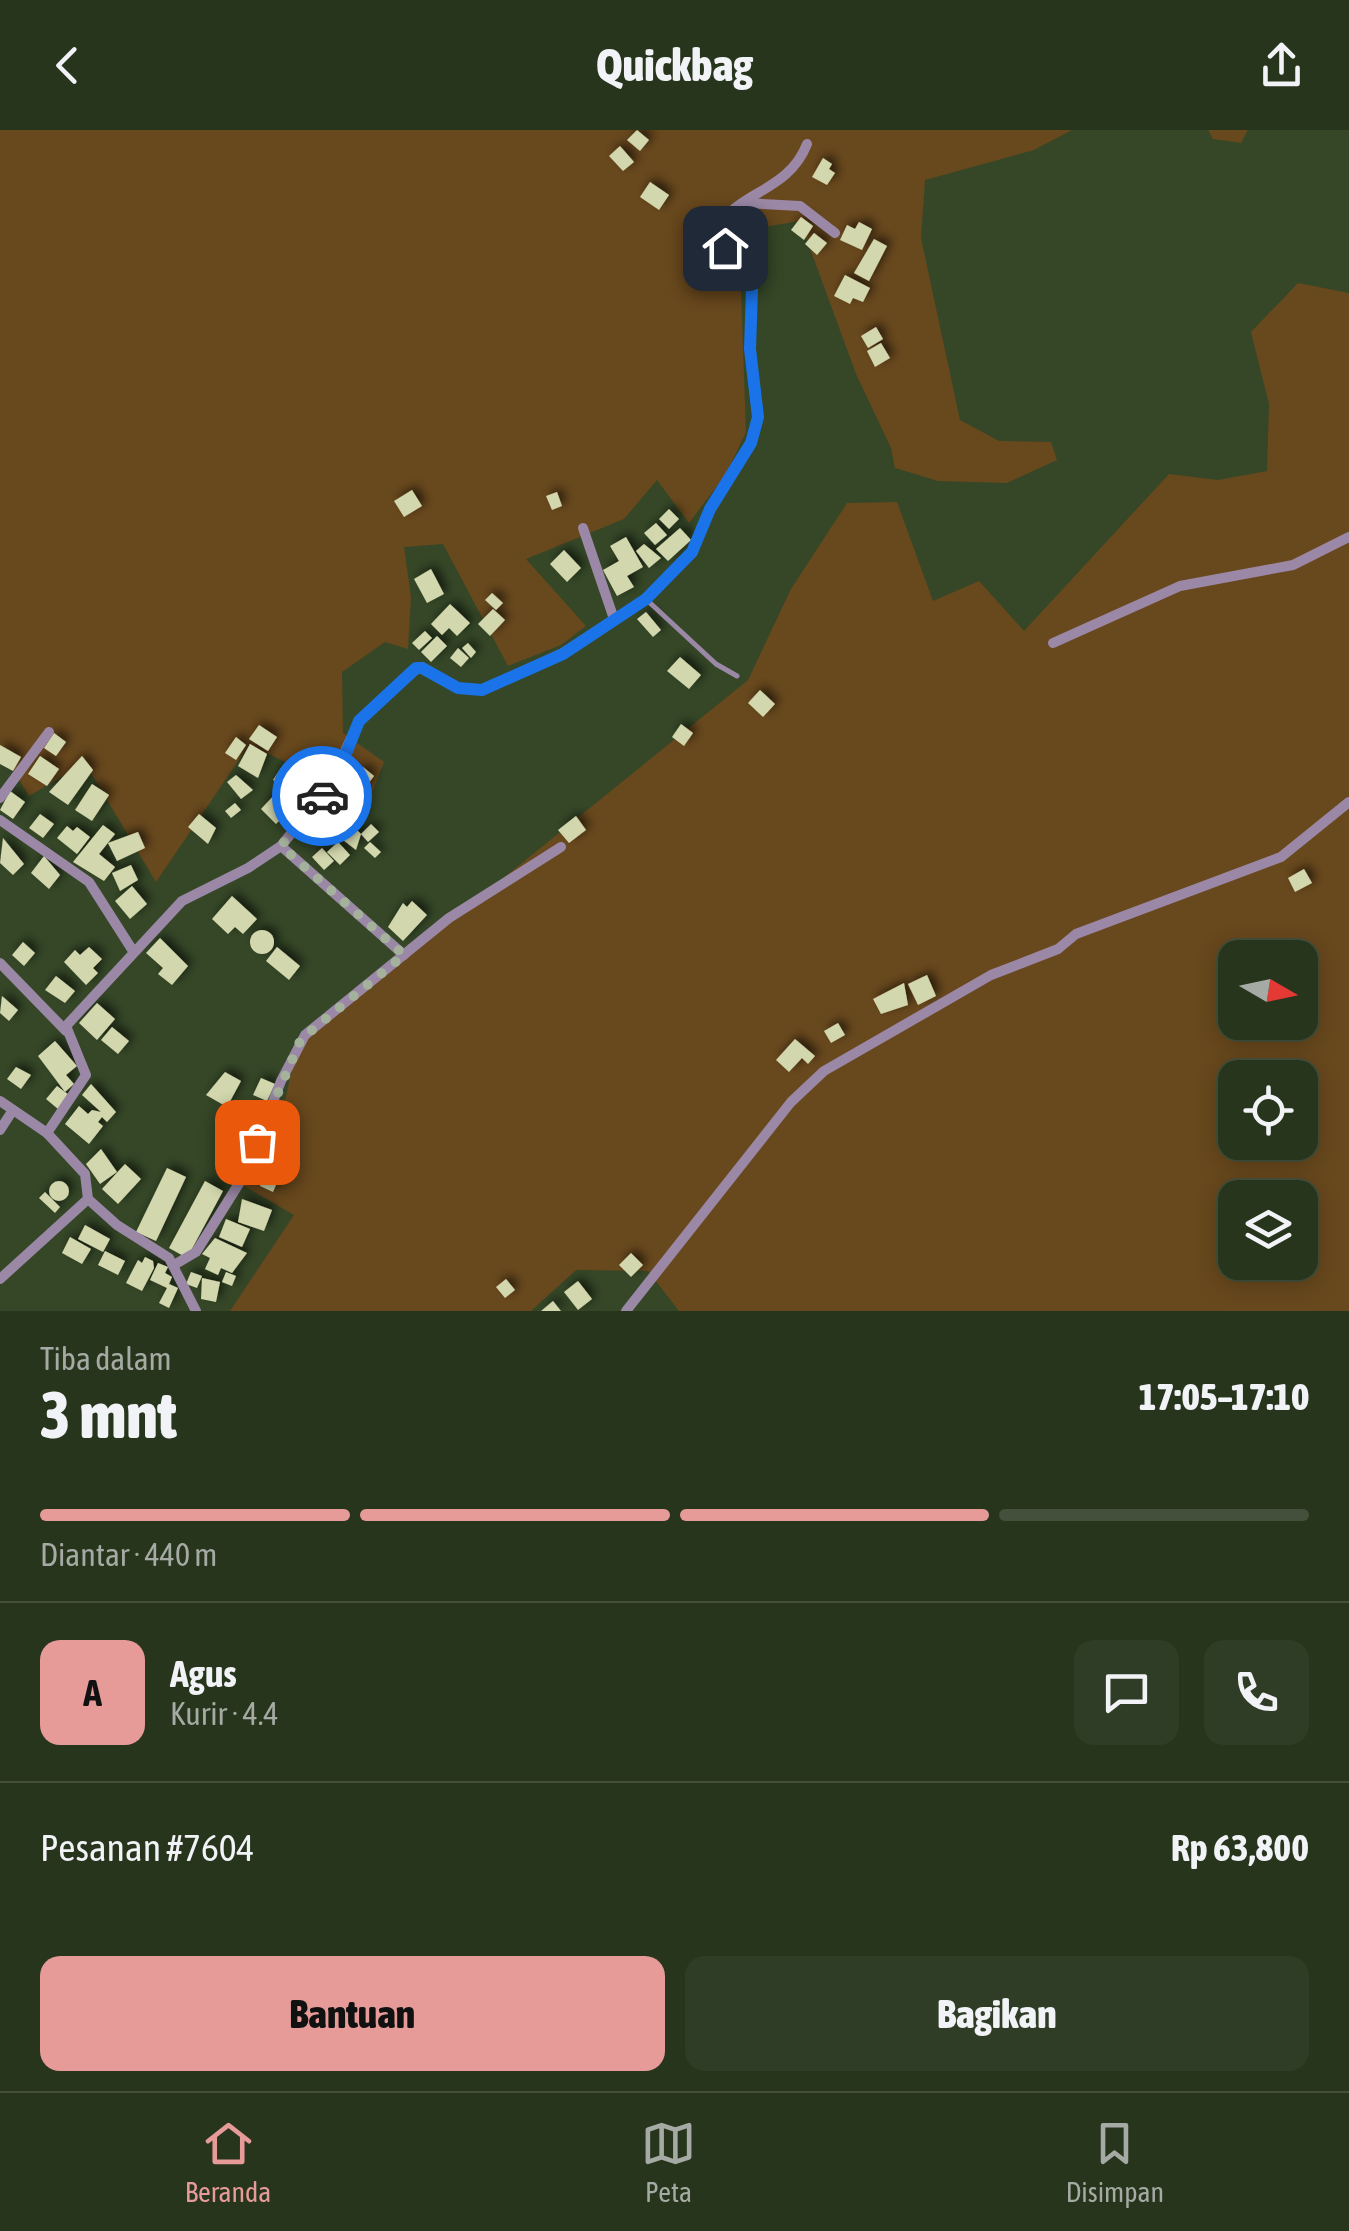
<!DOCTYPE html>
<html lang="id">
<head>
<meta charset="utf-8">
<style>
  body { margin:0; font-family:"Asap Condensed",sans-serif; background:#303d26; color:#f1f3f6; height:100vh; display:flex; flex-direction:column; font-size:38px; white-space:nowrap }
  * { box-sizing:border-box; margin:0 }
  p { font-size:32px; color:#a5aba4 }
  .icon { flex:none; width:55px; height:55px; fill:none; stroke:currentColor; stroke-width:2; stroke-linecap:round; stroke-linejoin:round }
  .map { position:relative; height:1181px; overflow:hidden }
  .side { display:flex; flex-direction:column; background:#28351d; flex:1 }
  .side>* { flex:none }
  .needle { width:65px; rotate:99deg }
  .fabs { position:absolute; left:1218px; top:810px; display:grid; gap:20px }
  .fabs a { display:grid; place-items:center; width:100px; height:100px; border-radius:20px; background:#28351d; box-shadow:0 5px 25px #0003,0 0 0 2px #44503b; font-size:50px }
  .pin { position:absolute; display:grid; place-items:center; width:85px; height:85px; color:#fff; margin:-42px; border-radius:20px; box-shadow:0 5px 15px #0006 }
  .courier { position:absolute; display:grid; place-items:center; width:100px; height:100px; margin:-50px; border:8px solid #1a73e8; border-radius:50%; background:#fff; color:#222; box-shadow:0 2px 12px #0007 }
  .headline em { font-style:normal; font-weight:800 }
  .headline div { display:flex; flex-direction:column-reverse }
  .headline { display:flex; align-items:center; justify-content:space-between; height:170px; padding:0 40px }
  h1 { font-size:65px; font-weight:800; line-height:75px }
  .bar { display:grid; grid-template-columns:repeat(4,1fr); gap:15px 10px; align-content:center; height:120px; padding:0 40px }
  .bar i { height:12px; border-radius:8px; background:#44503b }
  .bar .selected { background:#e69b98 }
  .bar p { grid-column:span 4 }
  .line { display:flex; align-items:center; gap:25px; padding:0 40px; border-top:2px solid #44503b }
  .line div { flex:1 }
  .round { display:grid; place-items:center; flex:none; width:105px; height:105px; border-radius:20px; background:#303d26 }
  .action { display:flex; gap:20px; margin-top:auto; padding:20px 40px }
  .action a { flex:1; height:115px; border-radius:20px; background:#e69b98; color:#111; font-size:40px; font-weight:800; line-height:115px; text-align:center }
  .action a+a { background:#303d26; color:#f1f3f6 }
  header { display:flex; justify-content:space-between; align-items:center; height:130px; padding:0 40px; background:#28351d; font-size:45px; font-weight:800 }
  .tabs { display:flex; justify-content:space-around; align-items:center; height:140px; border-top:2px solid #44503b; background:#28351d; font-size:28px; color:#a5aba4 }
  .tabs a { display:grid; justify-items:center; gap:5px }
  .tabs .selected { color:#e69b98 }
  .map>svg:first-child { display:block }
  .green { fill:#68481d; fill-rule:evenodd }
  .building { fill:#d3d7ad; filter:url(#shadow) }
  .lines { fill:none; stroke-linecap:round; stroke-linejoin:round }
  .lane { stroke:#9a88a6; stroke-width:5 }
  .street { stroke:#9a88a6; stroke-width:10 }
  .done { stroke:#a5b29b; stroke-width:10; stroke-dasharray:0 18 }
  .route { stroke:#1a73e8; stroke-width:12 }
</style>
</head>
<body>
<header><svg class="icon" aria-label="back" viewBox="0 0 24 24"><path d="M15 5l-7 7 7 7"/></svg>Quickbag<svg class="icon" aria-label="share" viewBox="0 0 24 24"><path d="M12 15V3M7 8l5-5 5 5M5 13v7h14v-7"/></svg></header>
<div class="map">
<svg width="1349" height="1181" viewBox="0 0 1349 1181">
  <defs>
    <filter id="shadow"><feDropShadow dx="4.5" dy="-4.5" stdDeviation="5" flood-color="#0009"/></filter>
  </defs>
  <rect width="100%" height="100%" fill="#354727"/>
  <g class="green">
    <path d="M 0,0 L 1072,0 L 1034,20 L 925,50 L 921,108 L 960,290 L 999,311 L 1051,312 L 1057,330 L 1007,353 L 938,351 L 895,338 L 891,318 L 856,244 L 800,91 L 746,100 L 741,161 L 746,302 L 726,344 L 689,393 L 657,350 L 624,389 L 526,429 L 586,496 L 561,515 L 508,536 L 443,414 L 404,417 L 411,467 L 408,519 L 385,512 L 342,542 L 343,603 L 384,632 L 369,670 L 249,615 L 156,752 L 85,633 L 29,666 L 0,618 Z"/>
    <path d="M 1208,0 L 1248,0 L 1241,13 L 1213,9 Z"/>
    <path d="M 1298,153 L 1349,163 L 1349,1181 L 679,1181 L 648,1141 L 576,1140 L 531,1181 L 230,1181 L 294,1085 L 237,1052 L 284,976 L 297,915 L 748,550 L 791,459 L 847,373 L 897,372 L 933,471 L 979,451 L 1024,501 L 1169,344 L 1218,350 L 1267,341 L 1269,274 L 1251,202 ZM 1235,828 L 1300,828 L 1300,892 L 1235,892 ZM 1235,948 L 1300,948 L 1300,1012 L 1235,1012 ZM 1235,1068 L 1300,1068 L 1300,1132 L 1235,1132 Z"/>
  </g>
  <g class="building">
    <path d="M 637,0 L 649,10 L 640,21 L 627,10 Z"/>
    <path d="M 620,16 L 634,32 L 623,41 L 609,26 Z"/>
    <path d="M 823,28 L 832,34 L 829,39 L 835,43 L 827,55 L 812,47 Z"/>
    <path d="M 650,52 L 669,65 L 659,80 L 640,67 Z"/>
    <path d="M 801,87 L 813,96 L 804,110 L 791,100 Z"/>
    <path d="M 859,92 L 872,99 L 862,120 L 840,110 L 847,95 L 855,99 Z"/>
    <path d="M 814,103 L 827,113 L 817,125 L 805,114 Z"/>
    <path d="M 874,109 L 887,116 L 869,151 L 854,143 Z"/>
    <path d="M 710,132 L 713,136 L 719,132 L 725,140 L 702,157 L 693,145 Z"/>
    <path d="M 845,145 L 870,158 L 863,172 L 853,168 L 850,174 L 834,166 Z"/>
    <path d="M 876,197 L 883,209 L 868,218 L 861,206 Z"/>
    <path d="M 881,213 L 890,228 L 875,237 L 867,221 Z"/>
    <path d="M 412,360 L 422,376 L 404,387 L 394,371 Z"/>
    <path d="M 557,362 L 562,376 L 552,380 L 546,366 Z"/>
    <path d="M 669,379 L 679,389 L 669,399 L 659,389 Z"/>
    <path d="M 656,393 L 667,405 L 655,415 L 644,403 Z"/>
    <path d="M 680,398 L 691,410 L 668,431 L 656,419 Z"/>
    <path d="M 626,407 L 643,437 L 627,446 L 634,457 L 617,466 L 603,440 L 619,431 L 610,416 Z"/>
    <path d="M 644,414 L 661,428 L 649,438 L 636,421 Z"/>
    <path d="M 564,420 L 581,438 L 567,452 L 550,434 Z"/>
    <path d="M 431,439 L 444,464 L 427,473 L 414,449 Z"/>
    <path d="M 492,463 L 503,473 L 496,480 L 485,470 Z"/>
    <path d="M 450,474 L 470,493 L 457,506 L 449,498 L 442,505 L 431,494 Z"/>
    <path d="M 493,479 L 505,490 L 490,506 L 478,494 Z"/>
    <path d="M 646,482 L 661,500 L 653,507 L 637,489 Z"/>
    <path d="M 425,501 L 432,508 L 419,520 L 412,513 Z"/>
    <path d="M 437,506 L 447,516 L 431,532 L 421,522 Z"/>
    <path d="M 468,513 L 476,522 L 471,528 L 462,518 Z"/>
    <path d="M 458,518 L 469,528 L 461,537 L 450,528 Z"/>
    <path d="M 680,527 L 701,545 L 689,559 L 667,541 Z"/>
    <path d="M 760,560 L 775,574 L 763,587 L 748,573 Z"/>
    <path d="M 681,594 L 693,603 L 684,616 L 672,607 Z"/>
    <path d="M 259,595 L 277,607 L 268,621 L 249,609 Z"/>
    <path d="M 54,603 L 66,612 L 56,626 L 44,618 Z"/>
    <path d="M 236,607 L 246,615 L 236,630 L 225,623 Z"/>
    <path d="M 250,614 L 267,624 L 258,648 L 238,636 Z"/>
    <path d="M 0,615 L 21,627 L 13,641 L 0,634 Z"/>
    <path d="M 40,626 L 59,639 L 47,656 L 28,644 Z"/>
    <path d="M 82,626 L 93,640 L 68,675 L 49,662 Z"/>
    <path d="M 305,631 L 319,640 L 310,653 L 297,645 Z"/>
    <path d="M 363,637 L 374,646 L 362,662 L 350,653 Z"/>
    <path d="M 281,638 L 305,654 L 297,667 L 273,650 Z"/>
    <path d="M 236,645 L 253,660 L 241,669 L 227,652 Z"/>
    <path d="M 92,654 L 109,665 L 92,691 L 75,680 Z"/>
    <path d="M 338,656 L 359,672 L 356,677 L 362,681 L 357,689 L 329,669 Z"/>
    <path d="M 279,660 L 286,666 L 278,674 L 287,683 L 276,694 L 261,679 Z"/>
    <path d="M 10,661 L 25,672 L 13,689 L 0,680 Z"/>
    <path d="M 235,673 L 241,680 L 231,688 L 225,681 Z"/>
    <path d="M 333,680 L 346,692 L 336,703 L 323,690 Z"/>
    <path d="M 40,684 L 54,694 L 43,708 L 29,698 Z"/>
    <path d="M 199,684 L 216,698 L 208,714 L 188,697 Z"/>
    <path d="M 576,686 L 586,700 L 569,713 L 558,700 Z"/>
    <path d="M 350,693 L 361,704 L 356,720 L 338,706 Z"/>
    <path d="M 371,694 L 379,702 L 368,712 L 361,704 Z"/>
    <path d="M 103,695 L 115,704 L 99,724 L 115,737 L 104,751 L 73,732 Z"/>
    <path d="M 67,696 L 73,701 L 77,697 L 90,707 L 77,724 L 57,708 Z"/>
    <path d="M 138,702 L 145,718 L 117,731 L 108,713 Z"/>
    <path d="M 3,708 L 24,734 L 13,745 L 0,733 Z"/>
    <path d="M 338,712 L 350,725 L 340,735 L 327,722 Z"/>
    <path d="M 370,712 L 381,722 L 375,728 L 364,718 Z"/>
    <path d="M 322,718 L 334,731 L 324,740 L 312,727 Z"/>
    <path d="M 44,726 L 60,745 L 49,759 L 31,743 Z"/>
    <path d="M 131,735 L 138,750 L 120,761 L 112,743 Z"/>
    <path d="M 1304,739 L 1312,753 L 1295,762 L 1288,748 Z"/>
    <path d="M 132,756 L 147,774 L 130,789 L 115,771 Z"/>
    <path d="M 232,766 L 257,789 L 243,804 L 235,797 L 228,804 L 212,789 Z"/>
    <path d="M 412,771 L 427,785 L 403,811 L 388,797 L 403,773 L 407,777 Z"/>
    <circle cx="262" cy="812" r="12"/>
    <path d="M 160,808 L 188,836 L 172,855 L 158,844 L 163,838 L 146,823 Z"/>
    <path d="M 23,812 L 35,823 L 24,836 L 12,825 Z"/>
    <path d="M 89,817 L 102,829 L 93,838 L 98,843 L 86,855 L 64,832 L 75,820 L 80,825 Z"/>
    <path d="M 277,817 L 300,836 L 289,850 L 266,831 Z"/>
    <path d="M 927,845 L 936,866 L 918,875 L 908,854 Z"/>
    <path d="M 56,846 L 75,861 L 65,873 L 45,860 Z"/>
    <path d="M 904,853 L 908,875 L 881,884 L 873,869 Z"/>
    <path d="M 2,866 L 18,880 L 9,891 L 0,883 Z"/>
    <path d="M 97,873 L 115,889 L 97,910 L 79,893 Z"/>
    <path d="M 838,893 L 845,905 L 831,913 L 824,901 Z"/>
    <path d="M 112,897 L 129,911 L 118,924 L 101,910 Z"/>
    <path d="M 795,909 L 815,926 L 808,934 L 802,928 L 789,942 L 776,930 Z"/>
    <path d="M 55,911 L 77,936 L 66,945 L 74,954 L 65,962 L 38,926 Z"/>
    <path d="M 16,937 L 31,945 L 21,959 L 7,949 Z"/>
    <path d="M 225,942 L 241,951 L 227,977 L 206,965 Z"/>
    <path d="M 261,948 L 275,954 L 267,971 L 253,965 Z"/>
    <path d="M 91,954 L 116,982 L 107,992 L 102,987 L 98,992 L 103,996 L 89,1014 L 65,994 L 79,976 L 88,984 L 92,980 L 101,982 L 82,965 Z"/>
    <path d="M 57,956 L 69,965 L 58,979 L 46,969 Z"/>
    <path d="M 101,1019 L 117,1042 L 100,1054 L 86,1034 Z"/>
    <path d="M 125,1034 L 141,1049 L 118,1074 L 102,1059 Z"/>
    <path d="M 268,1037 L 281,1043 L 273,1062 L 260,1056 Z"/>
    <path d="M 167,1038 L 186,1047 L 156,1111 L 136,1102 Z"/>
    <path d="M 205,1051 L 223,1061 L 187,1128 L 169,1118 Z"/>
    <circle cx="59" cy="1061" r="10"/>
    <path d="M 45,1062 L 60,1077 L 55,1083 L 39,1068 Z"/>
    <path d="M 242,1069 L 272,1080 L 264,1101 L 238,1092 Z"/>
    <path d="M 226,1089 L 250,1099 L 242,1117 L 219,1107 Z"/>
    <path d="M 85,1095 L 110,1109 L 103,1122 L 78,1109 Z"/>
    <path d="M 70,1107 L 91,1119 L 82,1134 L 62,1123 Z"/>
    <path d="M 215,1108 L 247,1123 L 232,1143 L 221,1138 L 218,1145 L 205,1139 L 210,1128 L 202,1124 Z"/>
    <path d="M 105,1121 L 125,1131 L 118,1145 L 98,1135 Z"/>
    <path d="M 631,1123 L 643,1135 L 631,1147 L 619,1135 Z"/>
    <path d="M 145,1127 L 153,1131 L 154,1138 L 142,1161 L 126,1153 L 138,1130 L 142,1133 Z"/>
    <path d="M 158,1133 L 168,1137 L 165,1143 L 172,1147 L 169,1154 L 178,1158 L 169,1178 L 159,1173 L 167,1158 L 150,1150 Z"/>
    <path d="M 191,1142 L 202,1146 L 197,1158 L 186,1154 Z"/>
    <path d="M 226,1142 L 236,1146 L 232,1156 L 222,1152 Z"/>
    <path d="M 202,1148 L 220,1152 L 216,1172 L 201,1169 Z"/>
    <path d="M 506,1149 L 515,1160 L 505,1168 L 496,1157 Z"/>
    <path d="M 578,1151 L 592,1169 L 578,1180 L 564,1162 Z"/>
    <path d="M 553,1171 L 561,1181 L 541,1181 Z"/>
  </g>
  <g class="lines">
    <path class="lane" d="M 648,471 L 716,534 L 737,546"/>
    <g class="street">
      <path d="M 746,73 L 800,76 L 835,103"/>
      <path d="M 583,398 L 614,489"/>
      <path d="M 1053,513 L 1180,456 L 1293,435 L 1349,407"/>
      <path d="M 0,668 L 49,602"/>
      <path d="M 0,690 L 89,752 L 133,821"/>
      <path d="M 281,716 L 404,825"/>
      <path d="M 0,833 L 66,901"/>
      <path d="M 0,971 L 47,1003"/>
      <path d="M 0,1000 L 13,980"/>
      <path d="M 88,1069 L 117,1095 L 169,1128 L 196,1181"/>
      <path d="M 174,1135 L 196,1122 L 245,1044 L 281,951 L 305,905 L 449,788 L 561,717"/>
      <path d="M 0,1149 L 88,1069 L 85,1044 L 47,1003 L 86,945 L 66,896 L 182,771 L 248,738 L 281,716 L 328,658 L 359,591 L 416,539 L 422,537 L 457,558 L 482,560 L 563,523 L 646,469 L 692,423 L 710,379 L 751,313 L 758,287 L 750,219 L 752,159 L 717,100 C 736,61 788,63 807,14"/>
      <path d="M 626,1181 L 791,972 L 824,941 L 991,845 L 1058,819 L 1076,804 L 1281,727 L 1349,672"/>
    </g>
  </g>
  <g class="lines">
    <path class="done" d="M 257,1012 L 301,909 L 404,825 L 281,716 L 322,666"/>
    <path class="route" d="M 322,666 L 341,636 L 359,591 L 416,538 L 422,538 L 458,558 L 482,560 L 563,524 L 646,469 L 692,422 L 710,379 L 751,313 L 758,287 L 750,219 L 752,159 L 742,137 L 725,118"/>
  </g>
</svg>
<div class="fabs">
<a><svg class="needle" viewBox="-14 -14 28 28"><path d="M0-13l5 13h-10z" fill="#e53935"/><path d="M0 13l5-13h-10z" fill="#a5aba4"/></svg></a>
<a><svg class="icon" aria-label="locate" viewBox="0 0 24 24"><circle cx="12" cy="12" r="6"/><path d="M12 2v4M12 18v4M2 12h4M18 12h4"/></svg></a>
<a><svg class="icon" aria-label="layers" viewBox="0 0 24 24"><path d="M12 4l9 5-9 5-9-5zM3 14l9 5 9-5"/></svg></a>
</div>
<div class="pin" style="left:257px;top:1012px;background:#ea580c"><svg class="icon" aria-label="bag" viewBox="0 0 24 24"><path d="M5 8h14l-1 12H6zM9 8a3 3 0 0 1 6 0"/></svg></div>
<div class="pin" style="left:725px;top:118px;background:#1f2937"><svg class="icon" aria-label="home" viewBox="0 0 24 24"><path d="M3 11l9-7 9 7M6 9v11h12V9"/></svg></div>
<div class="courier" style="left:322px;top:666px"><svg class="icon" aria-label="car" viewBox="0 0 24 24"><path d="M5 17H2v-5l4-1 3-4h7l3 4 3 1v5h-3M9 17h6M6 11h13"/><circle cx="7" cy="17" r="2"/><circle cx="17" cy="17" r="2"/></svg></div>
</div>
<section class="side">
<div class="headline"><div><h1>3 mnt</h1><p>Tiba dalam</p></div><em>17:05–17:10</em></div>
<div class="bar"><i class="selected"></i><i class="selected"></i><i class="selected"></i><i></i><p>Diantar · 440 m</p></div>
<div class="line" style="height:180px"><b class="round" style="background:#e69b98;color:#111">A</b><div><b>Agus</b><p>Kurir · 4.4</p></div><a class="round"><svg class="icon" aria-label="chat" viewBox="0 0 24 24"><path d="M4 5h16v11H9l-5 4z"/></svg></a><a class="round"><svg class="icon" aria-label="phone" viewBox="0 0 24 24"><path d="M5 4h4l2 5-3 2q2 4 5 5l2-3 5 2v4C11 20 4 13 5 4z"/></svg></a></div>
<div class="line" style="height:130px"><div>Pesanan #7604</div><b>Rp 63,800</b></div>
<div class="action"><a>Bantuan</a><a>Bagikan</a></div>
</section>
<nav class="tabs">
<a class="selected"><svg class="icon" aria-label="home" viewBox="0 0 24 24"><path d="M3 11l9-7 9 7M6 9v11h12V9"/></svg>Beranda</a>
<a><svg class="icon" aria-label="map" viewBox="0 0 24 24"><path d="M3 6l6-2 6 2 6-2v14l-6 2-6-2-6 2zM9 4v14M15 6v14"/></svg>Peta</a>
<a><svg class="icon" aria-label="saved" viewBox="0 0 24 24"><path d="M7 4h10v16l-5-4-5 4z"/></svg>Disimpan</a>
</nav>
</body>
</html>
